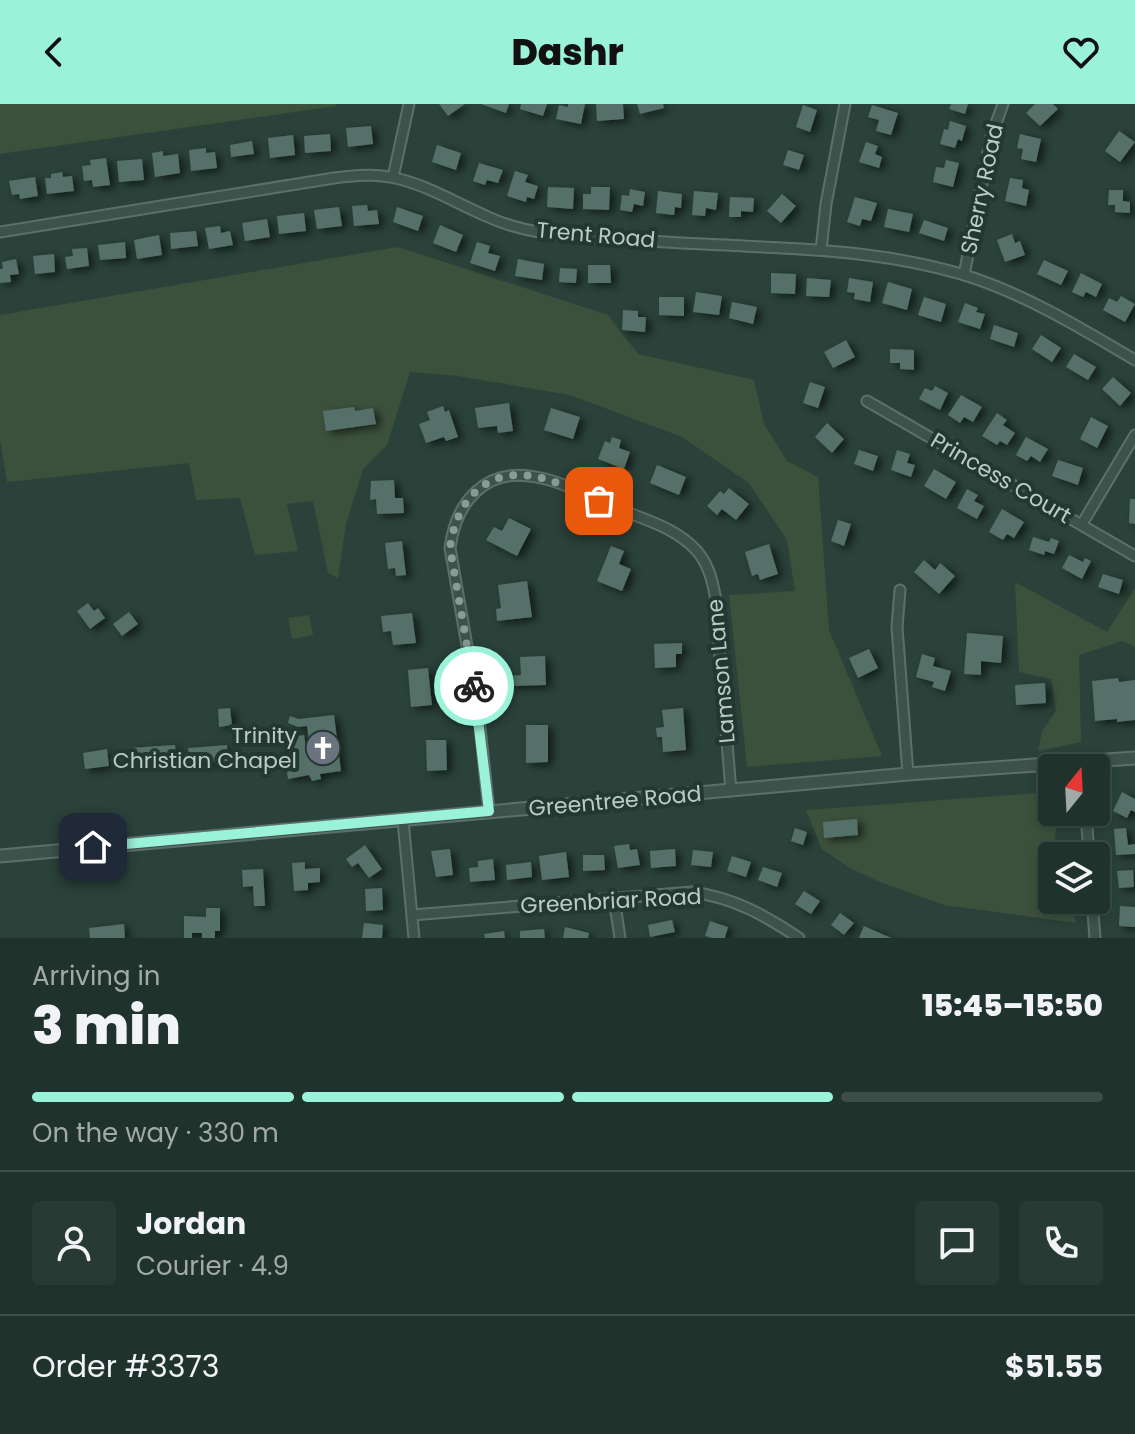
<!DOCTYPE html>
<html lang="en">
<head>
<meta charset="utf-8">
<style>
  body { margin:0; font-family:Poppins,sans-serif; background:#283a34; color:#f1f3f6; height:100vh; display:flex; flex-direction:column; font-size:30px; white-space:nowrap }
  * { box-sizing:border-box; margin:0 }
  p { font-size:26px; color:#a2aaa9 }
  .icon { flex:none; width:44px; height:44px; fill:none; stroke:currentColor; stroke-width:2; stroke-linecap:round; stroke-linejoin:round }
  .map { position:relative; height:834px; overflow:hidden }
  .sheet { display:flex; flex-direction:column; background:#20322c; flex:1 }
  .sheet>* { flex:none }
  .needle { width:52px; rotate:18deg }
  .buttons { position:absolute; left:1038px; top:650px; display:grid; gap:16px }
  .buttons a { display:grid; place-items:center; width:72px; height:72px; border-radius:8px; background:#20322c; box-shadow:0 4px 12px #0003,0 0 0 2px #3d4d48; font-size:40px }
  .pin { position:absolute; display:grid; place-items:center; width:68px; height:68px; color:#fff; margin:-34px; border-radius:16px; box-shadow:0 4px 12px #0006 }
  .courier { position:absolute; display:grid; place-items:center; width:80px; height:80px; margin:-40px; border:6px solid #9af2d9; border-radius:50%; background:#fff; color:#222; box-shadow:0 2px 10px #0007 }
  .headline em { font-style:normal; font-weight:800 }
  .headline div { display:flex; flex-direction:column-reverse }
  .headline { display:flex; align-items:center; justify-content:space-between; height:136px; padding:0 32px }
  h1 { font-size:52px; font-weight:800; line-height:60px }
  .bar { display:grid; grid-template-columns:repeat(4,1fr); gap:12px 8px; align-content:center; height:96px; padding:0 32px }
  .bar i { height:10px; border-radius:6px; background:#3d4d48 }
  .bar .current { background:#9af2d9 }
  .bar p { grid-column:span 4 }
  .line { display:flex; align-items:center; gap:20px; padding:0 32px; border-top:2px solid #3d4d48 }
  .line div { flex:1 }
  .round { display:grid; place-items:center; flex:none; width:84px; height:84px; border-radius:8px; background:#283a34 }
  header { display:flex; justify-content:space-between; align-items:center; height:104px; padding:0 32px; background:#9af2d9; color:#111; font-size:36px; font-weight:800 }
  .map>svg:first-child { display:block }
  .green { fill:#3c513c }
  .building { fill:#556f68; filter:url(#shadow) }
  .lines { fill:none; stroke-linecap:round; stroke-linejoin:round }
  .minor-casing { stroke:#5c706a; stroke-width:13 }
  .tertiary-casing { stroke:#5c706a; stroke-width:15 }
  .minor { stroke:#3e524c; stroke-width:9 }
  .tertiary { stroke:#3e524c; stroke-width:11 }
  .done { stroke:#889c96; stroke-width:8; stroke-dasharray:0 14.4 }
  .route { stroke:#9af2d9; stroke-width:10 }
  .labels { text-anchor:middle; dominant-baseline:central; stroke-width:8; stroke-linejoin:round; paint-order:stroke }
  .street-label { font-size:22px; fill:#bbccc7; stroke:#223831 }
  .poi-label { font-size:22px; fill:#bbccc7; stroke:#223831; text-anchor:end }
</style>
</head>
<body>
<header><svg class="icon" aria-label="back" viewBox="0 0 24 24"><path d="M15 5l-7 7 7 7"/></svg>Dashr<svg class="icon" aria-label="heart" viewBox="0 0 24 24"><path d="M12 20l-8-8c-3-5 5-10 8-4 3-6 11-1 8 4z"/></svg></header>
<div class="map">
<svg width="1135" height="834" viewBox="0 0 1135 834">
  <defs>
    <filter id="shadow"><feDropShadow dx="5" dy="3" stdDeviation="4" flood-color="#0009"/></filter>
  </defs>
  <rect width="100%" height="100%" fill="#2a423a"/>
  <g class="green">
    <path d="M 0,0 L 336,0 L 336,2 L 0,50 Z"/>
    <path d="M 398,143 L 608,211 L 638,250 L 754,276 L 764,320 L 787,357 L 818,373 L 829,526 L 882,652 L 747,663 L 729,491 L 795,487 L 787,436 L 749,379 L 682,333 L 570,291 L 458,272 L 410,268 L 387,341 L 363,365 L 346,420 L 338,474 L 328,469 L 313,397 L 287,400 L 298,447 L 255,451 L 240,394 L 196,396 L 189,359 L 7,378 L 0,336 L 0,211 Z"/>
    <path d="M 1015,478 L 1107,528 L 1135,484 L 1135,543 L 1122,537 L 1079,551 L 1081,638 L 1038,647 L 1042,627 L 1056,607 L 1051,575 L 1019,568 Z"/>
    <path d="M 309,511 L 313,531 L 292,535 L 288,514 Z"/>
    <path d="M 1052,688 L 1052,708 L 1058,708 L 1055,735 L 1059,752 L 1052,752 L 1052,796 L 1070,796 L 1076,819 L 944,801 L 880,778 L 850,764 L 822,745 L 806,706 Z"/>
  </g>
  <g class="building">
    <path d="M 439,0 L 465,0 L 448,12 Z"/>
    <path d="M 481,0 L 509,0 L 506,9 Z"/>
    <path d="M 521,0 L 547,0 L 543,12 L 520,5 Z"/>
    <path d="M 568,0 L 585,0 L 581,20 L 556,15 L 559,1 L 568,3 Z"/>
    <path d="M 596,0 L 623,0 L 624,15 L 597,17 Z"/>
    <path d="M 637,0 L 663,0 L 664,4 L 640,10 Z"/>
    <path d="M 951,0 L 968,0 L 965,10 L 949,5 Z"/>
    <path d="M 1035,0 L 1053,0 L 1058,5 L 1040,22 L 1026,9 Z"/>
    <path d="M 803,1 L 817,6 L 810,28 L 796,23 Z"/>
    <path d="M 872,1 L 898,9 L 891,31 L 876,27 L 879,16 L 868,13 Z"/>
    <path d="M 950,17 L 966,22 L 962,37 L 958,35 L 955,44 L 940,40 L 944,25 L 948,26 Z"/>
    <path d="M 371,22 L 373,40 L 348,43 L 346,24 Z"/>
    <path d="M 1119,27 L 1135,38 L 1120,58 L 1105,47 Z"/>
    <path d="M 330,30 L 331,47 L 305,49 L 304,32 Z"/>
    <path d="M 1020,30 L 1041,35 L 1036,58 L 1021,55 L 1023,45 L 1017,44 Z"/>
    <path d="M 293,31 L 295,51 L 270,54 L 268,34 Z"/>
    <path d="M 252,37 L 254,50 L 231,53 L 230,41 Z"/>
    <path d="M 866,38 L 878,42 L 875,50 L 882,53 L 879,64 L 859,58 Z"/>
    <path d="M 437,41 L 461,49 L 456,66 L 432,58 Z"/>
    <path d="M 206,44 L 206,49 L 215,48 L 217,64 L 191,67 L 189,46 Z"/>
    <path d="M 788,46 L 804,51 L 799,66 L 783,61 Z"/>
    <path d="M 163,47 L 163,52 L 178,50 L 180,69 L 155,73 L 152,49 Z"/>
    <path d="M 106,54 L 110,81 L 93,83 L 92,76 L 84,77 L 82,62 L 91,61 L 90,56 Z"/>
    <path d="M 142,55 L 144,76 L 119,78 L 117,57 Z"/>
    <path d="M 946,56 L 959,59 L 953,83 L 933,78 L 936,63 L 944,64 Z"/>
    <path d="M 479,59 L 503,66 L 498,79 L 487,76 L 485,81 L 473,77 Z"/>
    <path d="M 515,67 L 528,71 L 525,78 L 538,82 L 534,95 L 527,93 L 526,98 L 507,92 Z"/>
    <path d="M 62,68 L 63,73 L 72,72 L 74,87 L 47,90 L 45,74 L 51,74 L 51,70 Z"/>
    <path d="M 35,73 L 38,92 L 20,95 L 19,90 L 12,91 L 9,77 Z"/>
    <path d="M 1010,74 L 1023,76 L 1022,84 L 1029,86 L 1026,102 L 1005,97 Z"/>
    <path d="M 548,83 L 574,84 L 573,105 L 547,103 Z"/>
    <path d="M 591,83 L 610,83 L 609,106 L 583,105 L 583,90 L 591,90 Z"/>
    <path d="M 630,85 L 645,88 L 643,102 L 634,100 L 632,108 L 620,106 L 622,91 L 629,92 Z"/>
    <path d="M 1109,86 L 1123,86 L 1123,97 L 1130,98 L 1130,109 L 1115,108 L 1115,101 L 1108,101 Z"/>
    <path d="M 658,87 L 682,90 L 681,104 L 675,103 L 674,111 L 656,109 Z"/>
    <path d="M 694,87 L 718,89 L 716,106 L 706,104 L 705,112 L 692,111 Z"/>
    <path d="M 782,90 L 796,102 L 781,119 L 767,107 Z"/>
    <path d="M 730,93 L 754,94 L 753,108 L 741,107 L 741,113 L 729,113 Z"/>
    <path d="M 855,93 L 877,99 L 871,117 L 862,115 L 860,122 L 847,118 Z"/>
    <path d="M 367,101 L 368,107 L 377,106 L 379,120 L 354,122 L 352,102 Z"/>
    <path d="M 339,103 L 342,122 L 317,125 L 314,106 Z"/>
    <path d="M 397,103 L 423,112 L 418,127 L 393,118 Z"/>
    <path d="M 888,105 L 913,110 L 909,128 L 884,123 Z"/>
    <path d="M 304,109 L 306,127 L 279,130 L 277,112 Z"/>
    <path d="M 267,115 L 270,133 L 245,137 L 242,119 Z"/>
    <path d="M 924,116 L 948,124 L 944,137 L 919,129 Z"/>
    <path d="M 440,121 L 463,131 L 456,148 L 433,139 Z"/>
    <path d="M 220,122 L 221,129 L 230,127 L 233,141 L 209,145 L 205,124 Z"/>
    <path d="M 196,127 L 198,142 L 171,145 L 170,129 Z"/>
    <path d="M 1012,130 L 1015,139 L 1020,137 L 1025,151 L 1005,158 L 997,136 Z"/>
    <path d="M 159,131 L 162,151 L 137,155 L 134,136 Z"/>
    <path d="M 125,138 L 126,154 L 100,156 L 98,141 Z"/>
    <path d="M 477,138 L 490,142 L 488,149 L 500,152 L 495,167 L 470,159 Z"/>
    <path d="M 87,144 L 89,162 L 67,165 L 65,153 L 73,152 L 72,145 Z"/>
    <path d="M 54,150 L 55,168 L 35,170 L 33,152 Z"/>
    <path d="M 16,155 L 19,170 L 10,171 L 11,178 L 0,179 L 0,165 L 3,165 L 2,158 Z"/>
    <path d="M 518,155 L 544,160 L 542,176 L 515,172 Z"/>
    <path d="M 1044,156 L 1068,167 L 1061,181 L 1037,170 Z"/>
    <path d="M 588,161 L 610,161 L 611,179 L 588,179 Z"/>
    <path d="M 560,164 L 577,165 L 576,179 L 559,178 Z"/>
    <path d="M 771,169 L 796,170 L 795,190 L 771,189 Z"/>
    <path d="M 1081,169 L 1102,180 L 1096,193 L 1086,188 L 1083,193 L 1072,188 Z"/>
    <path d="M 807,174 L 831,176 L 829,193 L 806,192 Z"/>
    <path d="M 849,174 L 873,178 L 870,198 L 854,195 L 855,189 L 847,188 Z"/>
    <path d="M 888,178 L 912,185 L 907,206 L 882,199 Z"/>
    <path d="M 696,188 L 722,192 L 719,211 L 693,208 Z"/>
    <path d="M 1121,192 L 1135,200 L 1125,218 L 1103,206 L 1109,194 L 1117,198 Z"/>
    <path d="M 659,193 L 684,193 L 684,212 L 659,211 Z"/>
    <path d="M 924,193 L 946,200 L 941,218 L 918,211 Z"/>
    <path d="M 732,198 L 757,203 L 753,220 L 729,214 Z"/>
    <path d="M 965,199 L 978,204 L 976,208 L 985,210 L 980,225 L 958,218 Z"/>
    <path d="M 623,206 L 638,207 L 638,213 L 646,213 L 645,228 L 622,226 Z"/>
    <path d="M 994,221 L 1018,229 L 1014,243 L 990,235 Z"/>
    <path d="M 1041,231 L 1061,244 L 1052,258 L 1032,245 Z"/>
    <path d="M 846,236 L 855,253 L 833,264 L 824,248 Z"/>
    <path d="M 890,245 L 914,246 L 914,266 L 900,265 L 900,259 L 890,259 Z"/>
    <path d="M 1074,250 L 1096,263 L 1088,276 L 1066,263 Z"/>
    <path d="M 1113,273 L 1131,289 L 1120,302 L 1102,285 Z"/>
    <path d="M 810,278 L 825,283 L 818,304 L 803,299 Z"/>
    <path d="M 935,282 L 948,289 L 940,306 L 919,295 L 925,284 L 932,287 Z"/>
    <path d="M 961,291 L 982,303 L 973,318 L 964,313 L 960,319 L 948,311 Z"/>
    <path d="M 509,299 L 513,327 L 498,329 L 497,322 L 478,324 L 475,304 Z"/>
    <path d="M 443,302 L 445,308 L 449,306 L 458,333 L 446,337 L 444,333 L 426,339 L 419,320 L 430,316 L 427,308 Z"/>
    <path d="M 354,303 L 355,307 L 373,304 L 376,320 L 326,327 L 323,307 Z"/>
    <path d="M 551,304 L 580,313 L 573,335 L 544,326 Z"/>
    <path d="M 997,309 L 1007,316 L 1003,321 L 1015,329 L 1007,341 L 1000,337 L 997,341 L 982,332 Z"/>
    <path d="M 1091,313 L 1108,322 L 1097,344 L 1080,335 Z"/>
    <path d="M 827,319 L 844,335 L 832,349 L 815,333 Z"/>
    <path d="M 612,333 L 621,336 L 619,344 L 630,348 L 624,365 L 598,355 L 605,337 L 610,339 Z"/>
    <path d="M 1026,333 L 1048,345 L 1040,358 L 1031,352 L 1027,357 L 1016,351 Z"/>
    <path d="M 859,346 L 878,352 L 873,367 L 854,360 Z"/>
    <path d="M 897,346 L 910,350 L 907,359 L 915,361 L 911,373 L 891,366 Z"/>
    <path d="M 1058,356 L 1083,364 L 1078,381 L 1052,372 Z"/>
    <path d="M 657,361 L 686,373 L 679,391 L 650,379 Z"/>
    <path d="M 934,365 L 956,378 L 946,395 L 924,382 Z"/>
    <path d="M 394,376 L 395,394 L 403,394 L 404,409 L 377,410 L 376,395 L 370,396 L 371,377 Z"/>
    <path d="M 729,384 L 749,400 L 736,416 L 722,405 L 717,411 L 707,402 L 720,387 L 724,390 Z"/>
    <path d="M 967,385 L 978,391 L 974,397 L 984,402 L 977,415 L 957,404 Z"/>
    <path d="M 1130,395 L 1135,395 L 1135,420 L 1129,419 Z"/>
    <path d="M 1002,405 L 1024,418 L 1014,434 L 1007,430 L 1003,436 L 989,428 Z"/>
    <path d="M 509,414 L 531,425 L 517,452 L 486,436 L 494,423 L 502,427 Z"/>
    <path d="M 838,416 L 851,420 L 844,442 L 831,437 Z"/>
    <path d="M 1033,433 L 1049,438 L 1051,434 L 1059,437 L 1054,450 L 1045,447 L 1044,451 L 1029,446 Z"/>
    <path d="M 402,437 L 406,471 L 396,472 L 395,464 L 388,465 L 385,439 Z"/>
    <path d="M 769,440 L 778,470 L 760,476 L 758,470 L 752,472 L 745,448 Z"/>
    <path d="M 611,442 L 624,447 L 619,460 L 631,465 L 622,487 L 597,477 Z"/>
    <path d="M 1069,451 L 1083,458 L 1085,454 L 1091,457 L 1082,475 L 1062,464 Z"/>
    <path d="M 924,456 L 935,466 L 940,459 L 955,472 L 939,490 L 914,468 Z"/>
    <path d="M 1103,470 L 1123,476 L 1119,490 L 1098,483 Z"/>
    <path d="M 527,477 L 532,513 L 497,517 L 496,505 L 501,504 L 498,481 Z"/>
    <path d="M 88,499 L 94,507 L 98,504 L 105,514 L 90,525 L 77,507 Z"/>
    <path d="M 129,508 L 138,520 L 122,532 L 113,520 Z"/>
    <path d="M 412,509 L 416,539 L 393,541 L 391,527 L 383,528 L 381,512 Z"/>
    <path d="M 967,529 L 1003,532 L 1001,559 L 981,557 L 981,571 L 964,570 Z"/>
    <path d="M 682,539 L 682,550 L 676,550 L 676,563 L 655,564 L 654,540 Z"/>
    <path d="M 869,545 L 878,564 L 858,574 L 849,554 Z"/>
    <path d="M 922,550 L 935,554 L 933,562 L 951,567 L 945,587 L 932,583 L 934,578 L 916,573 Z"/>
    <path d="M 545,552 L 546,581 L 510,582 L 509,572 L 521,571 L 520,553 Z"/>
    <path d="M 428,564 L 432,601 L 411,603 L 408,566 Z"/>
    <path d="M 1118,574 L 1119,578 L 1135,576 L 1135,616 L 1117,618 L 1117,615 L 1095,617 L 1092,577 Z"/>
    <path d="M 1045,579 L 1046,599 L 1016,601 L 1015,581 Z"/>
    <path d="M 230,604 L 232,621 L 219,623 L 218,605 Z"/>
    <path d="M 683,604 L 686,646 L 663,648 L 662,633 L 657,633 L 656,624 L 664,623 L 662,606 Z"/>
    <path d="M 334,611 L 341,667 L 320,670 L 321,675 L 312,677 L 309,671 L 288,675 L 282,634 L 304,631 L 306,644 L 310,644 L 307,622 L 298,623 L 288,619 L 290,612 L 299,615 Z"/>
    <path d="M 526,621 L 548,621 L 548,658 L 526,659 Z"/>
    <path d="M 426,636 L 446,636 L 447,666 L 427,667 Z"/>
    <path d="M 175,641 L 177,657 L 131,660 L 129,644 Z"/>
    <path d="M 227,641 L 228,657 L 190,660 L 188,644 Z"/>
    <path d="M 107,645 L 109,662 L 85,665 L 83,649 Z"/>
    <path d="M 1122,688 L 1135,695 L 1135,708 L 1131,706 L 1127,714 L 1113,707 Z"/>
    <path d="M 857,715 L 858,731 L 824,734 L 823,718 Z"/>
    <path d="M 795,724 L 807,728 L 803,741 L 791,737 Z"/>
    <path d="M 1126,724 L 1128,741 L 1135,740 L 1135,750 L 1116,751 L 1114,725 Z"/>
    <path d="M 629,740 L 630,746 L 637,745 L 640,761 L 618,764 L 614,742 Z"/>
    <path d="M 365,741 L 382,765 L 369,774 L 358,759 L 352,763 L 346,755 Z"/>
    <path d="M 450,745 L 453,771 L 436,773 L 431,747 Z"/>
    <path d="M 675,745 L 676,762 L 651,764 L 650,747 Z"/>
    <path d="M 693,746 L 713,748 L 711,763 L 691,761 Z"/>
    <path d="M 566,748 L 569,773 L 542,776 L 539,752 Z"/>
    <path d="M 583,751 L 604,751 L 605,766 L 583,767 Z"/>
    <path d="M 732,752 L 751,758 L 746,773 L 727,767 Z"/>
    <path d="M 493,755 L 495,776 L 470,778 L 469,764 L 478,763 L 478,757 Z"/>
    <path d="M 305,758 L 305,765 L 320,764 L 320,778 L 308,779 L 308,786 L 294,787 L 292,759 Z"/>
    <path d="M 531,758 L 532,773 L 507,776 L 506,761 Z"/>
    <path d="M 763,763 L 782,769 L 777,783 L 758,776 Z"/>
    <path d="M 263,765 L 265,802 L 254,802 L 253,782 L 243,783 L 242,766 Z"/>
    <path d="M 1133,766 L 1134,783 L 1119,784 L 1117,767 Z"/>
    <path d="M 382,784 L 383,806 L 366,807 L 365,785 Z"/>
    <path d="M 804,787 L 820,797 L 811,810 L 795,800 Z"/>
    <path d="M 1120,802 L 1135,803 L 1135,823 L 1119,822 Z"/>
    <path d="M 206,804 L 220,804 L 220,827 L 215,827 L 215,834 L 202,834 L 202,829 L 192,829 L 192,834 L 184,834 L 184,812 L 206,813 Z"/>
    <path d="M 840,809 L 854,819 L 844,831 L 831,821 Z"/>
    <path d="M 672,816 L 675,828 L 650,833 L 648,821 Z"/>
    <path d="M 710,817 L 728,823 L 725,834 L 712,834 L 705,832 Z"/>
    <path d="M 364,819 L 383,821 L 382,834 L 362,834 Z"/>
    <path d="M 124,820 L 125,834 L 90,834 L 89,824 Z"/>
    <path d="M 864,822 L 891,834 L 859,834 Z"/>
    <path d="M 565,823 L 589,829 L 588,834 L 563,834 Z"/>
    <path d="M 544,825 L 545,834 L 520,834 L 520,827 Z"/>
    <path d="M 504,827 L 505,834 L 485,834 L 484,830 Z"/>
  </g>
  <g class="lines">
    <defs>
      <g id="minor">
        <path d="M 393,73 L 409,0"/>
        <path d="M 0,128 L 334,74 C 354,71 375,69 395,74 C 427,81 456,99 486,112 C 505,121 524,126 545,129 C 617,137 690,139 763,143 C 830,146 896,151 961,170 C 1024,189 1079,223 1135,256"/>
        <path d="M 821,146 L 826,100 L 845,0"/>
        <path d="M 964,171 L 991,33 L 1003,0"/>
        <path d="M 867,297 L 1135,452"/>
        <path d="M 1082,420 L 1135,331"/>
        <path d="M 900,486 L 897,523 L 908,670"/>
        <path d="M 489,707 L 478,605 L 450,444 C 456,397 486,363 536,373 C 564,378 591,393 616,404 C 643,415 677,424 697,447 C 708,460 712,475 715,491 L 731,687"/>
        <path d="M 1086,708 L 1089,752"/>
        <path d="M 403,716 L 414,834"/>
        <path d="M 614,794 L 620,834"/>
        <path d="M 1092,796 L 1095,834"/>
        <path d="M 412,811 L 692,788 C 735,794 764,811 799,834"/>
      </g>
      <path id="tertiary" d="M 0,752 L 908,670 L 1135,654"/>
    </defs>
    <use href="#minor" class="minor-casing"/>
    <use href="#tertiary" class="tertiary-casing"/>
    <use href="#minor" class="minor"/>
    <use href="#tertiary" class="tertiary"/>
  </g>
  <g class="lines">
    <path class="done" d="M 474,582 L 450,444 C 455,405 477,370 522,371 C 549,372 575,387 599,397"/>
    <path class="route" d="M 93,743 L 489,707 L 474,582"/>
  </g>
  <defs>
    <symbol id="church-disc" viewBox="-11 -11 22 22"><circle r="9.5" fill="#6b7280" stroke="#223831"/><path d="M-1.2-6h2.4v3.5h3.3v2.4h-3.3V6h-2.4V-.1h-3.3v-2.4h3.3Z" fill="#fff"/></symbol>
  </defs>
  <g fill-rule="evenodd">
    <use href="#church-disc" x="303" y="624" width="40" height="40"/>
  </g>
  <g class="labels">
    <g class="street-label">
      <text transform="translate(982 85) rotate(-78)">Sherry Road</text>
      <text transform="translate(596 131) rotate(5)">Trent Road</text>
      <text transform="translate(1001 374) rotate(30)">Princess Court</text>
      <text transform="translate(721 567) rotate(-95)">Lamson Lane</text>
      <text transform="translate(615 697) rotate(-5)">Greentree Road</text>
      <text transform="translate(611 797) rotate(-3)">Greenbriar Road</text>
    </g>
    <g class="poi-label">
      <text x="297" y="631">Trinity<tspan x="297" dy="25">Christian Chapel</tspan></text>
    </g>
  </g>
</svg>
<div class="buttons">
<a><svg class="needle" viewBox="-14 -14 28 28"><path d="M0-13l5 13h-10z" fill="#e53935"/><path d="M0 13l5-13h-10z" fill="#a2aaa9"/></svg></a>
<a><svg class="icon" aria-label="layers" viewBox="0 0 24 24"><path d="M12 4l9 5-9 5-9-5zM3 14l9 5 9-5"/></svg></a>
</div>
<div class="pin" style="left:599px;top:397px;background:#ea580c"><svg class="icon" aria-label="bag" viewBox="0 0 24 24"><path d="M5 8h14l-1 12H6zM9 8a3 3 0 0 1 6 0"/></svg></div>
<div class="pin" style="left:93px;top:743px;background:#1f2937"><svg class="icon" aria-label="home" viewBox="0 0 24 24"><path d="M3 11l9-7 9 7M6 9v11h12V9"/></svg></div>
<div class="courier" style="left:474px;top:582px"><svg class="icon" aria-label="bike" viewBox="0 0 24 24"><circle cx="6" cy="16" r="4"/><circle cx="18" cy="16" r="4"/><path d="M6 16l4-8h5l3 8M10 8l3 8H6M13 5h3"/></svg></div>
</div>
<section class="sheet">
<div class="headline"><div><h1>3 min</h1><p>Arriving in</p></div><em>15:45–15:50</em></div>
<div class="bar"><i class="current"></i><i class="current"></i><i class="current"></i><i></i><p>On the way · 330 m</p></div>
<div class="line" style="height:144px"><a class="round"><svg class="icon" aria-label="person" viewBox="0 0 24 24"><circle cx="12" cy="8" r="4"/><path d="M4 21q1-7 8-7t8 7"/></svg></a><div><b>Jordan</b><p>Courier · 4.9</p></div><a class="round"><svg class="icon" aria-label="chat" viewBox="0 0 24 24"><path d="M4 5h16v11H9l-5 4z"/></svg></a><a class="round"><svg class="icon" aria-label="phone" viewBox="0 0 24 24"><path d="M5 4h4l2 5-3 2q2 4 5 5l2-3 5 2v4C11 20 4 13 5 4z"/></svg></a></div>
<div class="line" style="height:104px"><div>Order #3373</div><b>$51.55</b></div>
</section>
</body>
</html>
